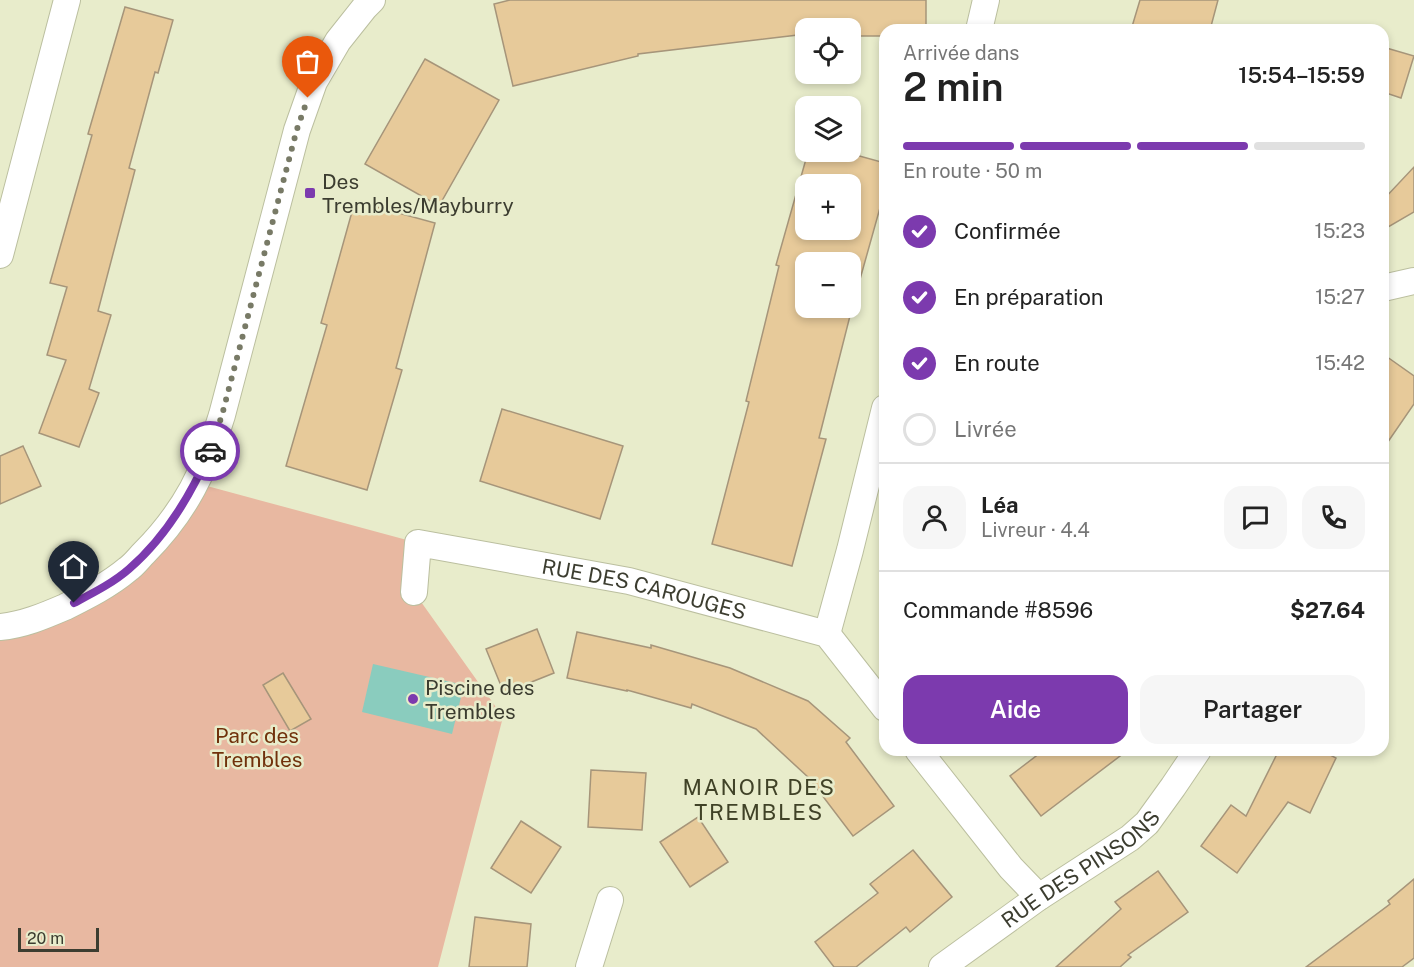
<!DOCTYPE html>
<html lang="fr">
<head>
<meta charset="utf-8">
<style>
  body { margin:0; font-family:"Public Sans",sans-serif; background:#f6f6f6; color:#222; height:100vh; display:flex; flex-direction:column; font-size:22px; white-space:nowrap }
  * { box-sizing:border-box; margin:0 }
  p { font-size:20px; color:#767676 }
  .icon { flex:none; width:33px; height:33px; fill:none; stroke:currentColor; stroke-width:2; stroke-linecap:round; stroke-linejoin:round }
  .map { position:relative; flex:1; overflow:hidden }
  .details { position:absolute; left:879px; top:24px; width:510px; height:732px; display:flex; flex-direction:column; background:#fff; border-radius:18px; box-shadow:0 3px 9px #0003 }
  .details>* { flex:none }
  .tools { position:absolute; left:795px; top:18px; display:grid; gap:12px }
  .tools a { display:grid; place-items:center; width:66px; height:66px; border-radius:12px; background:#fff; box-shadow:0 3px 9px #0003; font-size:30px }
  .scale { position:absolute; left:18px; bottom:15px; width:81px; box-sizing:border-box; padding-left:6px; border:3px solid #3c3d30; border-top:0; font-size:16px; line-height:21px; white-space:nowrap; color:#3c3d30; -webkit-text-stroke:4px #e8eccb; paint-order:stroke }
  .pin { position:absolute; display:grid; place-items:center; width:51px; height:51px; color:#fff; margin:-62px -26px; border-radius:50% 50% 50% 0; rotate:-45deg; box-shadow:0 0 6px #0007 }
  .pin .icon { rotate:45deg }
  .courier { position:absolute; display:grid; place-items:center; width:60px; height:60px; margin:-30px; border:4px solid #7c3aae; border-radius:50%; background:#fff; color:#222; box-shadow:0 2px 8px #0007 }
  .overview em { font-style:normal; font-weight:600 }
  .overview div { display:flex; flex-direction:column-reverse }
  .overview { display:flex; align-items:center; justify-content:space-between; height:102px; padding:0 24px }
  h1 { font-size:39px; font-weight:600; line-height:45px }
  .bar { display:grid; grid-template-columns:repeat(4,1fr); gap:9px 6px; align-content:center; height:72px; padding:0 24px }
  .bar i { height:8px; border-radius:4px; background:#e0e0e0 }
  .bar .on { background:#7c3aae }
  .bar p { grid-column:span 4 }
  .line { display:flex; align-items:center; gap:15px; padding:0 24px; border-top:2px solid #e0e0e0 }
  .line div { flex:1 }
  .round { display:grid; place-items:center; flex:none; width:63px; height:63px; border-radius:18px; background:#f6f6f6 }
  ol { padding:0 24px; list-style:none }
  li { display:flex; align-items:center; gap:18px; height:66px }
  li p { margin-inline-start:auto }
  li .icon { padding:6px; border-radius:50%; background:#7c3aae; color:#fff; stroke-width:4 }
  li:last-child { color:#767676 }
  li i { width:33px; height:33px; border:3px solid #e0e0e0; border-radius:50% }
  .action { display:flex; gap:12px; margin-top:auto; padding:12px 24px }
  .action a { flex:1; height:69px; border-radius:18px; background:#7c3aae; color:#fff; font-size:24px; font-weight:600; line-height:69px; text-align:center }
  .action a+a { background:#f6f6f6; color:#222 }
  .map>svg:first-child { display:block }
  .green { fill:#e8b8a1 }
  .water { fill:#8accbe }
  .building { fill:#e7ca9a; stroke:#a6957a; stroke-width:1.5; fill-rule:evenodd }
  .lines { fill:none; stroke-linecap:round; stroke-linejoin:round }
  .street-casing { stroke:#bbbf9f; stroke-width:28 }
  .street { stroke:#fff; stroke-width:26 }
  .done { stroke:#787a66; stroke-width:6; stroke-dasharray:0 10.8 }
  .route { stroke:#7c3aae; stroke-width:8 }
  .poi-dot { fill:#7c3aae; stroke:#e8eccb; stroke-width:2 }
  .labels { text-anchor:middle; dominant-baseline:central; stroke-width:5; stroke-linejoin:round; paint-order:stroke }
  .poi-label { font-size:21px; fill:#3c3d30; stroke:#e8eccb; text-anchor:start }
  .street-label { font-size:21px; fill:#3c3d30; stroke:#e8eccb }
  .park-label { font-size:21px; fill:#70310b; stroke:#e8eccb }
  .neighbourhood-label { font-size:22px; letter-spacing:1.5px; fill:#404227; stroke:#e8eccb }
</style>
</head>
<body>
<div class="map">
<svg width="1414" height="967" viewBox="0 0 1414 967">
  <rect width="100%" height="100%" fill="#e8eccb"/>
  <path class="green" d="M 196,483 L 418,543 L 414,592 L 503,717 L 438,967 L 0,967 L 0,627 L 105,586 Z"/>
  <path class="water" d="M 373,664 L 464,685 L 452,734 L 362,712 Z"/>
  <g class="building">
    <path d="M 510,0 L 926,0 L 926,30 L 885,30 L 885,36 L 850,36 L 850,28 L 806,28 L 806,34 L 638,54 L 638,56 L 513,86 L 494,4 Z"/>
    <path d="M 1140,0 L 1218,0 L 1210,30 L 1131,30 Z"/>
    <path d="M 125,7 L 173,20 L 158,73 L 155,72 L 129,168 L 135,170 L 98,311 L 111,315 L 89,389 L 99,393 L 79,447 L 39,433 L 66,360 L 47,355 L 67,287 L 50,283 L 92,135 L 88,134 Z"/>
    <path d="M 1383,47 L 1414,56 L 1401,98 L 1383,92 Z"/>
    <path d="M 425,59 L 499,100 L 439,206 L 365,164 Z"/>
    <path d="M 808,152 L 845,152 L 885,163 L 885,190 L 857,290 L 850,289 L 850,262 L 806,262 L 806,308 L 852,308 L 819,438 L 826,439 L 792,566 L 712,544 L 749,402 L 746,401 L 779,266 L 776,265 ZM 806,184 L 850,184 L 850,230 L 806,230 Z"/>
    <path d="M 1414,167 L 1414,212 L 1383,230 L 1383,200 Z"/>
    <path d="M 355,201 L 435,223 L 396,368 L 402,370 L 367,490 L 286,466 L 327,325 L 321,323 Z"/>
    <path d="M 1383,354 L 1414,376 L 1414,404 L 1383,449 Z"/>
    <path d="M 502,409 L 623,446 L 600,519 L 480,481 Z"/>
    <path d="M 23,446 L 41,486 L 0,504 L 0,456 Z"/>
    <path d="M 537,629 L 554,673 L 504,693 L 486,649 Z"/>
    <path d="M 577,632 L 651,648 L 651,645 L 730,668 L 808,701 L 850,738 L 846,742 L 894,806 L 853,836 L 809,778 L 756,729 L 692,704 L 691,708 L 627,690 L 627,691 L 567,678 Z"/>
    <path d="M 283,673 L 311,719 L 290,731 L 263,685 Z"/>
    <path d="M 1044,750 L 1128,750 L 1041,816 L 1010,776 Z"/>
    <path d="M 1279,750 L 1321,750 L 1336,758 L 1310,813 L 1288,802 L 1237,873 L 1201,846 L 1231,805 L 1246,816 Z"/>
    <path d="M 591,770 L 646,773 L 642,830 L 588,827 Z"/>
    <path d="M 698,817 L 728,862 L 690,887 L 660,842 Z"/>
    <path d="M 521,821 L 561,847 L 531,893 L 491,868 Z"/>
    <path d="M 913,850 L 952,897 L 910,932 L 906,927 L 856,967 L 834,967 L 815,942 L 878,893 L 870,884 Z"/>
    <path d="M 1158,871 L 1188,912 L 1128,955 L 1131,957 L 1120,967 L 1056,967 L 1121,909 L 1115,902 Z"/>
    <path d="M 1414,879 L 1414,958 L 1402,967 L 1306,967 L 1390,904 L 1388,901 Z"/>
    <path d="M 475,917 L 531,924 L 527,967 L 469,967 Z"/>
  </g>
  <g class="lines">
    <defs>
      <g id="street">
        <path d="M 979,30 L 986,0"/>
        <path d="M 0,255 L 67,0"/>
        <path d="M 1383,288 L 1414,281"/>
        <path id="s1" d="M 414,592 L 418,543 L 629,581 L 827,634 L 885,708"/>
        <path d="M 0,627 C 23,625 44,616 65,607 C 87,596 109,585 128,569 C 134,565 139,558 144,553 C 185,512 206,469 222,415 L 297,130 L 314,82 L 338,41 L 365,7 L 372,0"/>
        <path d="M 827,634 L 850,550 L 885,408"/>
        <path d="M 918,750 L 1011,868 L 1039,897"/>
        <path d="M 589,967 L 610,900"/>
        <path id="s2" d="M 942,967 L 1039,897 L 1130,838 L 1147,823 L 1173,787 L 1198,750"/>
      </g>
    </defs>
    <use href="#street" class="street-casing"/>
    <use href="#street" class="street"/>
  </g>
  <g class="lines">
    <path class="done" d="M 210,451 L 222,415 L 297,129 L 308,98"/>
    <path class="route" d="M 74,603 C 93,593 113,583 129,569 C 166,537 191,495 210,451"/>
  </g>
  <g class="poi-dot">
    <rect x="304" y="187" width="12" height="12" rx="3"/>
    <circle cx="413" cy="699" r="6"/>
  </g>
  <g class="labels">
    <g class="poi-label">
      <text x="322" y="181">Des<tspan x="322" dy="24">Trembles/Mayburry</tspan></text>
      <text x="425" y="687">Piscine des<tspan x="425" dy="24">Trembles</tspan></text>
    </g>
    <g class="street-label">
      <text stroke="none"><textPath href="#s1" startOffset="280">RUE DES CAROUGES</textPath></text>
      <text stroke="none"><textPath href="#s2" startOffset="170">RUE DES PINSONS</textPath></text>
    </g>
    <g class="park-label">
      <text x="257" y="735">Parc des<tspan x="257" dy="24">Trembles</tspan></text>
    </g>
    <g class="neighbourhood-label">
      <text x="759" y="787">MANOIR DES<tspan x="759" dy="25">TREMBLES</tspan></text>
    </g>
  </g>
</svg>
<div class="tools">
<a><svg class="icon" aria-label="locate" viewBox="0 0 24 24"><circle cx="12" cy="12" r="6"/><path d="M12 2v4M12 18v4M2 12h4M18 12h4"/></svg></a>
<a><svg class="icon" aria-label="layers" viewBox="0 0 24 24"><path d="M12 4l9 5-9 5-9-5zM3 14l9 5 9-5"/></svg></a>
<a>+</a>
<a>−</a>
</div>
<div class="scale">20 m</div>
<div class="pin" style="left:308px;top:98px;background:#ea580c"><svg class="icon" aria-label="bag" viewBox="0 0 24 24"><path d="M5 8h14l-1 12H6zM9 8a3 3 0 0 1 6 0"/></svg></div>
<div class="pin" style="left:74px;top:603px;background:#1f2937"><svg class="icon" aria-label="home" viewBox="0 0 24 24"><path d="M3 11l9-7 9 7M6 9v11h12V9"/></svg></div>
<div class="courier" style="left:210px;top:451px"><svg class="icon" aria-label="car" viewBox="0 0 24 24"><path d="M5 17H2v-5l4-1 3-4h7l3 4 3 1v5h-3M9 17h6M6 11h13"/><circle cx="7" cy="17" r="2"/><circle cx="17" cy="17" r="2"/></svg></div>
<section class="details">
<div class="overview"><div><h1>2 min</h1><p>Arrivée dans</p></div><em>15:54–15:59</em></div>
<div class="bar"><i class="on"></i><i class="on"></i><i class="on"></i><i></i><p>En route · 50 m</p></div>
<ol>
<li><svg class="icon" aria-label="check" viewBox="0 0 24 24"><path d="M5 12l5 5 9-10"/></svg>Confirmée<p>15:23</p></li>
<li><svg class="icon" aria-label="check" viewBox="0 0 24 24"><path d="M5 12l5 5 9-10"/></svg>En préparation<p>15:27</p></li>
<li><svg class="icon" aria-label="check" viewBox="0 0 24 24"><path d="M5 12l5 5 9-10"/></svg>En route<p>15:42</p></li>
<li><i></i>Livrée</li>
</ol>
<div class="line" style="height:108px"><a class="round"><svg class="icon" aria-label="person" viewBox="0 0 24 24"><circle cx="12" cy="8" r="4"/><path d="M4 21q1-7 8-7t8 7"/></svg></a><div><b>Léa</b><p>Livreur · 4.4</p></div><a class="round"><svg class="icon" aria-label="chat" viewBox="0 0 24 24"><path d="M4 5h16v11H9l-5 4z"/></svg></a><a class="round"><svg class="icon" aria-label="phone" viewBox="0 0 24 24"><path d="M5 4h4l2 5-3 2q2 4 5 5l2-3 5 2v4C11 20 4 13 5 4z"/></svg></a></div>
<div class="line" style="height:78px"><div>Commande #8596</div><b>$27.64</b></div>
<div class="action"><a>Aide</a><a>Partager</a></div>
</section>
</div>
</body>
</html>
